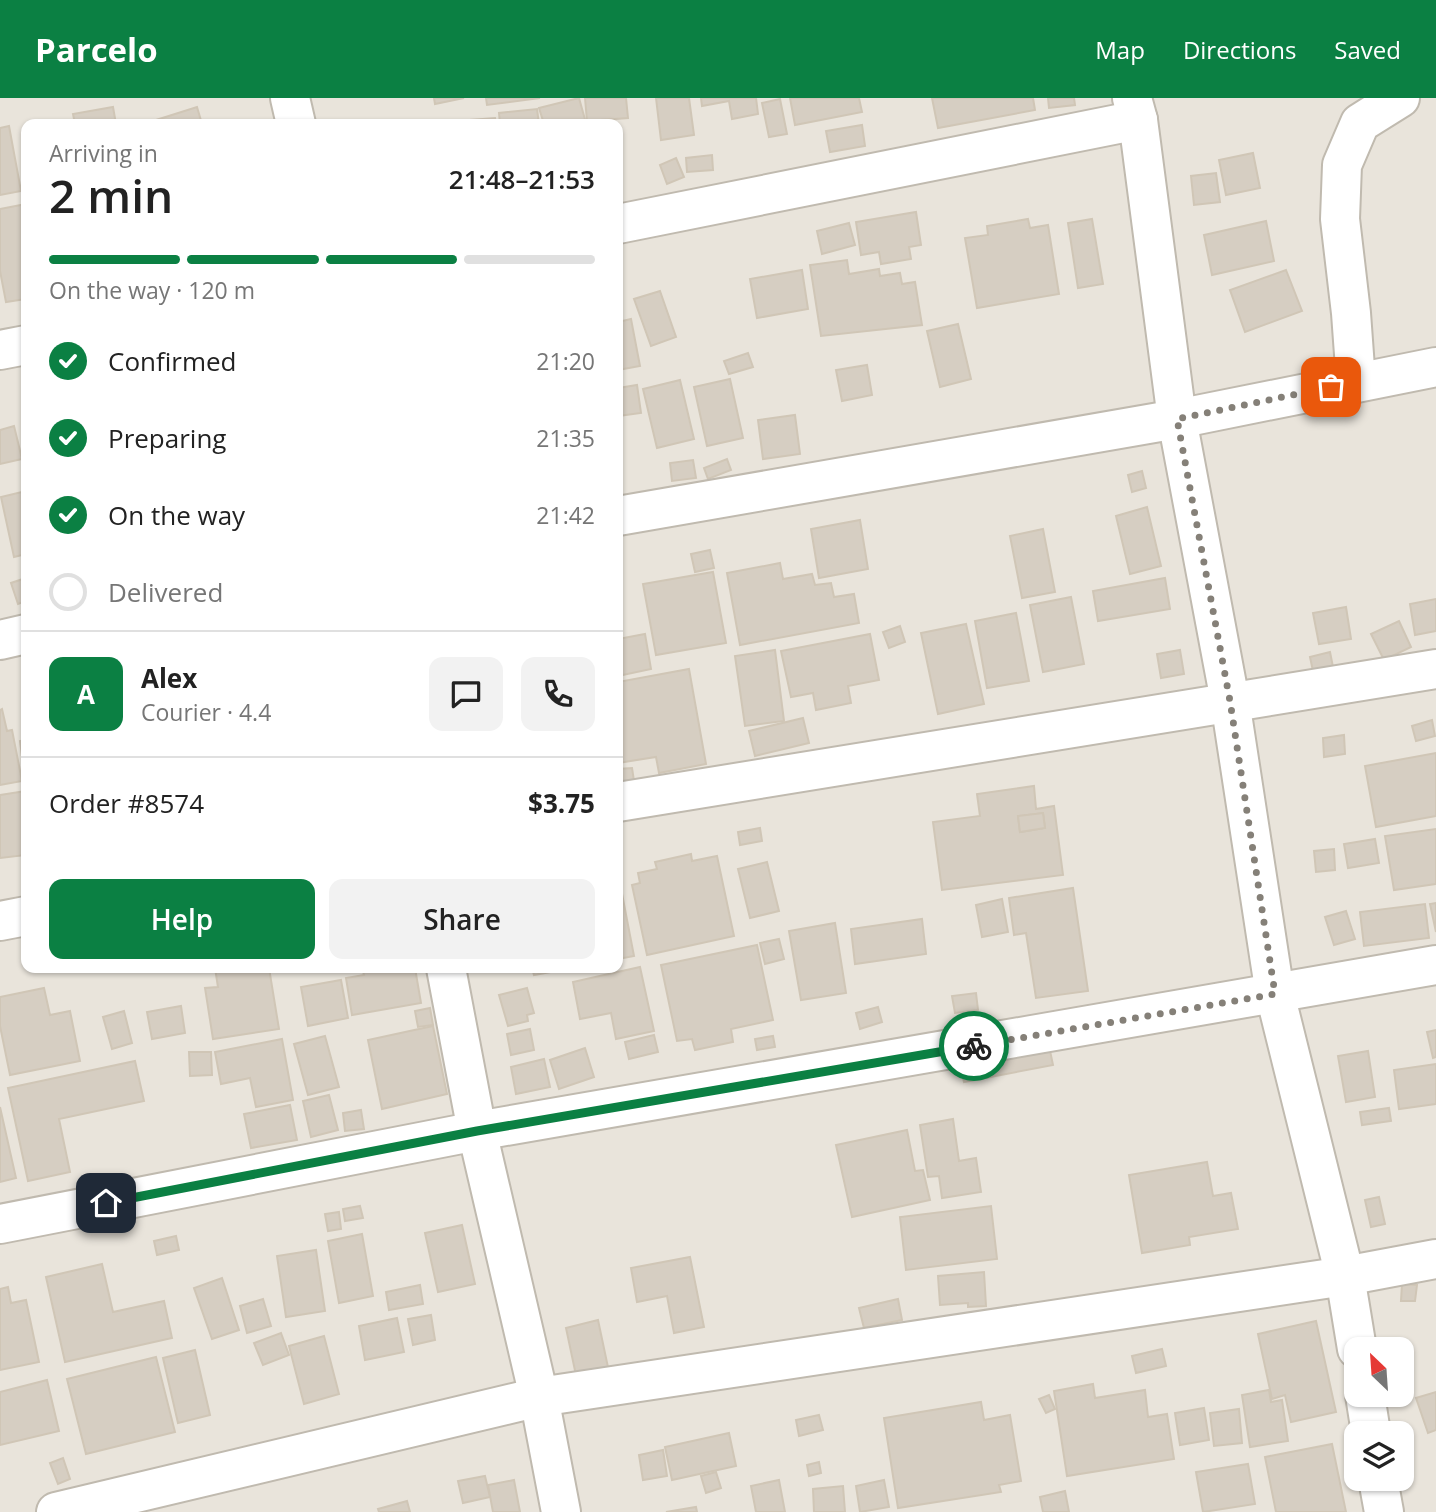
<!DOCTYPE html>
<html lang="en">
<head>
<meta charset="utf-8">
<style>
  body { margin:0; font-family:"Open Sans",sans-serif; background:#f2f2f2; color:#222; height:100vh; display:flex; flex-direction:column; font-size:26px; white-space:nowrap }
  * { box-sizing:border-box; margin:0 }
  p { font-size:23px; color:#767676 }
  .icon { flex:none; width:38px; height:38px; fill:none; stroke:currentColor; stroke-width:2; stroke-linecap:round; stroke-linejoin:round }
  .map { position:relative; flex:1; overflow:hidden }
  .sheet { position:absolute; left:21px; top:21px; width:602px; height:854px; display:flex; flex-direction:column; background:#fff; border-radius:14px; box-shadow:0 2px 5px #0004 }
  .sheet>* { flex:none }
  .needle { width:46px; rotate:335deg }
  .controls { position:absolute; left:1344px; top:1239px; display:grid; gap:14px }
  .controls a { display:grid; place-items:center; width:70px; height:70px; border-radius:14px; background:#fff; box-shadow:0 2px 5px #0004; font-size:35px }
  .pin { position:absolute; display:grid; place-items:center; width:60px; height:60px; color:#fff; margin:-30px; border-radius:14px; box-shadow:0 4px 10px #0006 }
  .courier { position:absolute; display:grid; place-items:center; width:70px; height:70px; margin:-35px; border:5px solid #0b8043; border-radius:50%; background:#fff; color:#222; box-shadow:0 2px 9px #0007 }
  .overview em { font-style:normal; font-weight:600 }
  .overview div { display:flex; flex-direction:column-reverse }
  .overview { display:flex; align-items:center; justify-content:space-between; height:119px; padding:0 28px }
  h1 { font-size:46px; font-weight:600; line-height:52px }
  .bar { display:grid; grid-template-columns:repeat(4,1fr); gap:10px 7px; align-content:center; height:84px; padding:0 28px }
  .bar i { height:9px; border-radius:5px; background:#e0e0e0 }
  .bar .current { background:#0b8043 }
  .bar p { grid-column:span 4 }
  .line { display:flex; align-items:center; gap:18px; padding:0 28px; border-top:2px solid #e0e0e0 }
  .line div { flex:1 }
  .round { display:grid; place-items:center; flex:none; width:74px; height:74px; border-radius:14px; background:#f2f2f2 }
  ol { padding:0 28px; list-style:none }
  li { display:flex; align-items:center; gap:21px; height:77px }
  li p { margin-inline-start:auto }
  li .icon { padding:7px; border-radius:50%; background:#0b8043; color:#fff; stroke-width:4 }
  li:last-child { color:#767676 }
  li i { width:38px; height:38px; border:4px solid #e0e0e0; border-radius:50% }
  .action { display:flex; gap:14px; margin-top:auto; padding:14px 28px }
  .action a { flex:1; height:80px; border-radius:14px; background:#0b8043; color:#fff; font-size:28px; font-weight:600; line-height:80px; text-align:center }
  .action a+a { background:#f2f2f2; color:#222 }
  header { display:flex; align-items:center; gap:42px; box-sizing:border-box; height:98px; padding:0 35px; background:#0b8043; color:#fff }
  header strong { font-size:33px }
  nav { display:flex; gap:38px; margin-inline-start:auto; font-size:24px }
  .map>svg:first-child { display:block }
  .residential { fill:#e9e4db; fill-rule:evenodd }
  .building { fill:#d6cec2; stroke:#d0c6b6; stroke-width:2; fill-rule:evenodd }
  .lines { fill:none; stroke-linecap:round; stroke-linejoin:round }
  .minor-casing { stroke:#c0baaf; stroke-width:42 }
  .minor { stroke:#fff; stroke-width:38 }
  .done { stroke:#858078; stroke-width:7; stroke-dasharray:0 12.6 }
  .route { stroke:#0b8043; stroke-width:9 }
</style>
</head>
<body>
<header>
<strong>Parcelo</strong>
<nav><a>Map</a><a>Directions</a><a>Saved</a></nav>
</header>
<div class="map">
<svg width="1436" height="1414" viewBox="0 0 1436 1414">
  <rect width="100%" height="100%" fill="#f5f2ec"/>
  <path class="residential" d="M 0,0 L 1436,0 L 1436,1414 L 0,1414 ZM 26,26 L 618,26 L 618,870 L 26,870 ZM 1356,1251 L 1402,1251 L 1402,1297 L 1356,1297 ZM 1356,1335 L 1402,1335 L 1402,1381 L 1356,1381 Z"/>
  <g class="building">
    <path d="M 434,0 L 464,0 L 435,6 Z"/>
    <path d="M 486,0 L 540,0 L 487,7 Z"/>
    <path d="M 579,0 L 586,25 L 544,26 L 539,10 Z"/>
    <path d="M 585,0 L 626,0 L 628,20 L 587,23 Z"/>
    <path d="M 656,0 L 689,0 L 694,37 L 661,42 Z"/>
    <path d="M 701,0 L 756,0 L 758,16 L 732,21 L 729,3 L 702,8 Z"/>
    <path d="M 790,0 L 859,0 L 862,14 L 795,27 Z"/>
    <path d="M 932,0 L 1033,0 L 1035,12 L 938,30 Z"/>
    <path d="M 1048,0 L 1074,0 L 1075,7 L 1049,10 Z"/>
    <path d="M 780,1 L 787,36 L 769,39 L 762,5 Z"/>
    <path d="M 113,9 L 116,26 L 75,26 L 73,16 Z"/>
    <path d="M 197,9 L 202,26 L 154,26 L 153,23 Z"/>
    <path d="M 537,11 L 539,26 L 500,26 L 499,15 Z"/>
    <path d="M 495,20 L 496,26 L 416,26 Z"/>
    <path d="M 862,27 L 865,48 L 830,54 L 826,33 Z"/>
    <path d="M 9,28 L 21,93 L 0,97 L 0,30 Z"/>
    <path d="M 1253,55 L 1260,90 L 1226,97 L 1219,62 Z"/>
    <path d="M 712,57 L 713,72 L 687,74 L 686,60 Z"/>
    <path d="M 676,60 L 684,79 L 667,86 L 660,67 Z"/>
    <path d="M 1216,75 L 1220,104 L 1194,107 L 1191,78 Z"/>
    <path d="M 26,106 L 26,201 L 6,204 L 0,173 L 0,111 Z"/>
    <path d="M 916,114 L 921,147 L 909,149 L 911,161 L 881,166 L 879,154 L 861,157 L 856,124 Z"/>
    <path d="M 1028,121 L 1030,130 L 1048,127 L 1059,196 L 977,210 L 965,140 L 988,137 L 987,128 Z"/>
    <path d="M 1092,121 L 1103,186 L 1078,190 L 1068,125 Z"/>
    <path d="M 1266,123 L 1274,163 L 1212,177 L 1204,137 Z"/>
    <path d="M 849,125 L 855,147 L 822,156 L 817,133 Z"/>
    <path d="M 847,162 L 849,176 L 879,171 L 880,178 L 900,175 L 902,186 L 915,184 L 922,227 L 821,238 L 810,167 Z"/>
    <path d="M 802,172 L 808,211 L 757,220 L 750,181 Z"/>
    <path d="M 1286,172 L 1302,213 L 1245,234 L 1230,192 Z"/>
    <path d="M 660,193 L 676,239 L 651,248 L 634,201 Z"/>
    <path d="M 631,221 L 640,268 L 618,272 L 618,224 Z"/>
    <path d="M 958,226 L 971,281 L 940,289 L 927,233 Z"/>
    <path d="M 748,255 L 753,269 L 729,276 L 724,263 Z"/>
    <path d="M 867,267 L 872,297 L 842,303 L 836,272 Z"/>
    <path d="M 730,281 L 743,340 L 707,348 L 694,289 Z"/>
    <path d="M 680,282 L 694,341 L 657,350 L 643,291 Z"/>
    <path d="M 637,287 L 641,315 L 618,318 L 618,290 Z"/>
    <path d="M 795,317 L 800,356 L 763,361 L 758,322 Z"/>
    <path d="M 14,328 L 22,361 L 0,366 L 0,332 Z"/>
    <path d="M 727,361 L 731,372 L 708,381 L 704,370 Z"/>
    <path d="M 693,362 L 696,380 L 672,383 L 670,365 Z"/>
    <path d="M 1142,373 L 1146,390 L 1132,394 L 1128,377 Z"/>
    <path d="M 26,393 L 26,456 L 14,459 L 1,399 Z"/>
    <path d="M 1147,409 L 1161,468 L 1130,476 L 1116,418 Z"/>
    <path d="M 860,422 L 868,471 L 819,480 L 811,431 Z"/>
    <path d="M 1043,431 L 1055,494 L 1022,500 L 1010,438 Z"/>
    <path d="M 710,452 L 714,470 L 695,474 L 691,456 Z"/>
    <path d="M 780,465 L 783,481 L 812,476 L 815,487 L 831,485 L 834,499 L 854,496 L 859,525 L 740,547 L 727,475 Z"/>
    <path d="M 713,474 L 726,545 L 656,557 L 643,486 Z"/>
    <path d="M 26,480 L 26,503 L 18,506 L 11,485 Z"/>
    <path d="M 1165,480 L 1170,511 L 1098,523 L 1093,493 Z"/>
    <path d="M 1071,499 L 1084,566 L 1043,574 L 1030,507 Z"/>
    <path d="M 1436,501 L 1436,533 L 1415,537 L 1410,506 Z"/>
    <path d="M 1346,509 L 1351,541 L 1319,546 L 1313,515 Z"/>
    <path d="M 1016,515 L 1029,583 L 987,590 L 975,523 Z"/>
    <path d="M 1399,523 L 1411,549 L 1384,562 L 1371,536 Z"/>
    <path d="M 966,526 L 984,606 L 938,616 L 921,535 Z"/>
    <path d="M 900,528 L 905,544 L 889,550 L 883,534 Z"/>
    <path d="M 645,536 L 651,571 L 618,578 L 618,541 Z"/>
    <path d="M 870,536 L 879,582 L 848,588 L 851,605 L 816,612 L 813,595 L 791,599 L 781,553 Z"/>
    <path d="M 775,552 L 784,623 L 745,628 L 735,558 Z"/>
    <path d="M 1180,552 L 1184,576 L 1161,580 L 1157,556 Z"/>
    <path d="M 1330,554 L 1333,569 L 1313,573 L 1310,559 Z"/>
    <path d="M 689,571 L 706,666 L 659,675 L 656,659 L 618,665 L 618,584 Z"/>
    <path d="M 2,611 L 7,633 L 12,632 L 22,683 L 0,687 L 0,612 Z"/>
    <path d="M 803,620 L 809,645 L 755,658 L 749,633 Z"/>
    <path d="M 1432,622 L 1435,638 L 1416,643 L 1412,628 Z"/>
    <path d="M 1344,637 L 1345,656 L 1324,659 L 1323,640 Z"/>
    <path d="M 26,642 L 26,674 L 24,674 L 20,643 Z"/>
    <path d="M 1436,655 L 1436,718 L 1376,729 L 1365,668 Z"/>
    <path d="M 632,670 L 634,683 L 618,685 L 618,671 Z"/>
    <path d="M 1034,688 L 1036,711 L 1054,708 L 1063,777 L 942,792 L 933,724 L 980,718 L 977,696 ZM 1043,715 L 1045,730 L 1020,734 L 1018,718 Z"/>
    <path d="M 26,693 L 26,767 L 25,757 L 0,760 L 0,697 Z"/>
    <path d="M 1043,715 L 1045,730 L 1020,734 L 1018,718 Z"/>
    <path d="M 760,730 L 762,743 L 740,747 L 738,734 Z"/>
    <path d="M 1436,731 L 1436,786 L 1394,792 L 1385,738 Z"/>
    <path d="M 1375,741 L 1379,765 L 1348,770 L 1344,746 Z"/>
    <path d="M 1334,751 L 1335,772 L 1316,774 L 1314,753 Z"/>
    <path d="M 691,756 L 692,763 L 717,758 L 734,838 L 647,857 L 632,787 L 640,785 L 638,775 L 657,771 L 655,764 Z"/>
    <path d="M 767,764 L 779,813 L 750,820 L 738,771 Z"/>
    <path d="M 618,775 L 634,858 L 618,861 Z"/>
    <path d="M 1073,790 L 1088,893 L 1036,900 L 1026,835 L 1014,837 L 1009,800 Z"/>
    <path d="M 1002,801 L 1008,834 L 982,839 L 976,807 Z"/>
    <path d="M 1436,805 L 1436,834 L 1430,806 Z"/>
    <path d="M 1425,806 L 1429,840 L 1364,848 L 1360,814 Z"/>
    <path d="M 1346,813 L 1355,841 L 1334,847 L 1325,819 Z"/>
    <path d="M 922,821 L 926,856 L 855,866 L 851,831 Z"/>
    <path d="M 835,825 L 846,895 L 801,902 L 789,833 Z"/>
    <path d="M 779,841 L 784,861 L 765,866 L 760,845 Z"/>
    <path d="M 757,847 L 773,922 L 731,931 L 733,944 L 695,952 L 692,941 L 677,943 L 661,867 Z"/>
    <path d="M 640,869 L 654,933 L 616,941 L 611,915 L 580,921 L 573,884 Z"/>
    <path d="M 215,870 L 269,870 L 279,931 L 213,941 L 205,890 L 218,889 Z"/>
    <path d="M 362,870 L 415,870 L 421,905 L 352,917 L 346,880 L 364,877 Z"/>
    <path d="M 532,870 L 572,870 L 534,877 Z"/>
    <path d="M 341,882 L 348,920 L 308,928 L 301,889 Z"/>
    <path d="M 44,890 L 50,917 L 70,913 L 80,963 L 10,977 L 0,928 L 0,899 Z"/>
    <path d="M 527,890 L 534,915 L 527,917 L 528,923 L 508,928 L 499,897 Z"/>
    <path d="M 976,895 L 978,912 L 955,915 L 952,898 Z"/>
    <path d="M 181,908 L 185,935 L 152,941 L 147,914 Z"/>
    <path d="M 878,909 L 882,924 L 860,931 L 856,915 Z"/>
    <path d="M 430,910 L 433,927 L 418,929 L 415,913 Z"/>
    <path d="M 124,913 L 132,945 L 112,951 L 103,919 Z"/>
    <path d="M 433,928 L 447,996 L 382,1011 L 368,942 Z"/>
    <path d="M 530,931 L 534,952 L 511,957 L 507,936 Z"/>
    <path d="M 1436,932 L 1436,959 L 1433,960 L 1427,934 Z"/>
    <path d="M 654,937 L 658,954 L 629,961 L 625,944 Z"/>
    <path d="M 325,938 L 339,989 L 308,997 L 294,946 Z"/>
    <path d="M 773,938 L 775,949 L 757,952 L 755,941 Z"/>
    <path d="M 282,941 L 293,1002 L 256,1009 L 250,980 L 221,986 L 215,954 Z"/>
    <path d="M 1049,948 L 1053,967 L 964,984 L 960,966 Z"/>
    <path d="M 585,950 L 594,979 L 559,991 L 550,962 Z"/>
    <path d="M 1368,953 L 1375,999 L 1346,1004 L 1338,958 Z"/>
    <path d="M 189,954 L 211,954 L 212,977 L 190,978 Z"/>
    <path d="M 544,961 L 550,989 L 516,996 L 511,969 Z"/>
    <path d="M 135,963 L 144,1003 L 59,1021 L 70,1074 L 28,1083 L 8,990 Z"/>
    <path d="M 1436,966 L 1436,1006 L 1399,1011 L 1394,972 Z"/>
    <path d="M 329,997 L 338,1032 L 311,1039 L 303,1003 Z"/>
    <path d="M 290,1007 L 297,1042 L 251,1050 L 244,1016 Z"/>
    <path d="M 0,1009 L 16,1080 L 0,1084 Z"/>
    <path d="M 1389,1010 L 1391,1023 L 1362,1027 L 1360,1014 Z"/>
    <path d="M 361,1012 L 364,1031 L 345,1033 L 343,1015 Z"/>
    <path d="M 953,1021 L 959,1063 L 976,1060 L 981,1094 L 942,1100 L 939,1078 L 928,1079 L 920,1027 Z"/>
    <path d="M 907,1032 L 915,1073 L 923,1072 L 930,1102 L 852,1119 L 836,1047 Z"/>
    <path d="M 1207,1064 L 1213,1098 L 1231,1095 L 1238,1131 L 1189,1139 L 1190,1147 L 1142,1155 L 1129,1077 Z"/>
    <path d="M 1379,1099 L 1385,1126 L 1371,1129 L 1365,1102 Z"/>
    <path d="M 360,1108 L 363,1120 L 345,1123 L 343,1111 Z"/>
    <path d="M 991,1108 L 997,1161 L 906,1172 L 900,1119 Z"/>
    <path d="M 339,1114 L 341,1131 L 328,1133 L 325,1116 Z"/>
    <path d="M 462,1127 L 475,1186 L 438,1194 L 425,1135 Z"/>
    <path d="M 362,1136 L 373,1198 L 339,1205 L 328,1143 Z"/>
    <path d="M 176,1138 L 179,1152 L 157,1157 L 154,1143 Z"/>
    <path d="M 316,1152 L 325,1213 L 286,1219 L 277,1158 Z"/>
    <path d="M 690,1159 L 704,1229 L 674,1235 L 667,1198 L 637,1204 L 631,1170 Z"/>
    <path d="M 102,1166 L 113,1214 L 164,1203 L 172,1240 L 65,1264 L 46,1179 Z"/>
    <path d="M 984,1174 L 986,1208 L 968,1209 L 968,1205 L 940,1207 L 938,1178 Z"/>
    <path d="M 222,1180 L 239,1232 L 212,1241 L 194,1190 Z"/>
    <path d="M 1402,1186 L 1417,1187 L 1415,1203 L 1401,1203 Z"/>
    <path d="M 420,1187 L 423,1206 L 389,1212 L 386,1194 Z"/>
    <path d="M 8,1189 L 11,1205 L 26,1202 L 39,1264 L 0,1272 L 0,1191 Z"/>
    <path d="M 263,1201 L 271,1228 L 247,1235 L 240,1208 Z"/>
    <path d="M 898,1201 L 902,1222 L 864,1230 L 859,1210 Z"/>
    <path d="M 431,1217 L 435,1242 L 413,1247 L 408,1221 Z"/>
    <path d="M 397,1220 L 404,1254 L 365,1262 L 359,1228 Z"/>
    <path d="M 598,1222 L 609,1274 L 577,1282 L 566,1230 Z"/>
    <path d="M 1316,1223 L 1336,1314 L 1291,1324 L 1285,1297 L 1272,1301 L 1258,1236 Z"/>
    <path d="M 281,1235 L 289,1257 L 263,1267 L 254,1245 Z"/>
    <path d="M 324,1238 L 339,1296 L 304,1306 L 289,1248 Z"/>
    <path d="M 1162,1251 L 1166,1268 L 1136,1275 L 1132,1258 Z"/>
    <path d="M 195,1252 L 210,1317 L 178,1325 L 163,1260 Z"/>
    <path d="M 156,1259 L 175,1334 L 86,1356 L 67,1281 Z"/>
    <path d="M 47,1282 L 59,1333 L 0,1347 L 0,1294 Z"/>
    <path d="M 1093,1286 L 1095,1300 L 1145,1292 L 1148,1319 L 1167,1316 L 1174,1361 L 1067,1378 L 1054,1293 Z"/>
    <path d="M 1269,1292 L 1271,1304 L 1282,1302 L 1288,1343 L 1250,1349 L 1242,1297 Z"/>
    <path d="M 1436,1294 L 1436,1332 L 1428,1335 L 1416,1300 Z"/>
    <path d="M 1049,1297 L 1055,1311 L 1046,1315 L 1039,1301 Z"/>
    <path d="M 981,1304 L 984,1322 L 1010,1317 L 1021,1383 L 999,1387 L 1001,1394 L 898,1410 L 884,1320 Z"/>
    <path d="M 1204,1310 L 1209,1342 L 1180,1347 L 1175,1315 Z"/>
    <path d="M 1239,1311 L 1242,1345 L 1214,1348 L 1210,1315 Z"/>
    <path d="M 819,1317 L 823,1332 L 799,1338 L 796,1322 Z"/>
    <path d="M 729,1335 L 736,1368 L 672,1382 L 665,1349 Z"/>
    <path d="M 1332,1346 L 1346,1414 L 1276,1414 L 1265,1359 Z"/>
    <path d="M 663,1352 L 667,1378 L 643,1382 L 639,1357 Z"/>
    <path d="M 63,1360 L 70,1381 L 58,1386 L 50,1365 Z"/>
    <path d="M 819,1364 L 821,1375 L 809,1378 L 807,1367 Z"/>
    <path d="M 1248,1366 L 1255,1406 L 1203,1414 L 1196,1374 Z"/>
    <path d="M 716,1374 L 721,1390 L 706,1395 L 701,1378 Z"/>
    <path d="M 485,1378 L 490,1399 L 463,1405 L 458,1383 Z"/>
    <path d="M 514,1382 L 520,1414 L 493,1414 L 488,1387 Z"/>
    <path d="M 779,1382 L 785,1414 L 756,1414 L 751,1388 Z"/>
    <path d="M 884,1382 L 889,1409 L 860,1414 L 856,1388 Z"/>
    <path d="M 843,1388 L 845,1414 L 814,1414 L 813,1391 Z"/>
    <path d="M 1065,1393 L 1069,1414 L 1043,1414 L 1040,1399 Z"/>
    <path d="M 407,1403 L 410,1414 L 379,1414 L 378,1411 Z"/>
    <path d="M 696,1409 L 697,1414 L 666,1414 Z"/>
  </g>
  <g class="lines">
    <defs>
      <g id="minor">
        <path d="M 290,0 L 296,26"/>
        <path d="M 1132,0 L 1138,22 L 1177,321 L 1230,603 L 1275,896 L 1345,1178 L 1357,1251"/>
        <path d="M 618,126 L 1138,22"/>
        <path d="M 0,252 L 26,247"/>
        <path d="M 1356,284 L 1351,215 L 1340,121 L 1342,67 L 1360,25 L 1400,0"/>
        <path d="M 618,418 L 1177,321 L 1436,269"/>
        <path d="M 0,542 L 26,536"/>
        <path d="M 618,704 L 1436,571"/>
        <path d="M 0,823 L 26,818"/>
        <path d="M 446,870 L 477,1033 L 539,1299 L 561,1414"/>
        <path d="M 0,1126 L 477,1033 L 1436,867"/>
        <path d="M 1365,1297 L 1371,1335"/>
        <path d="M 1378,1381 L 1384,1414"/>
        <path d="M 56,1414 L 539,1299 L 1345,1178 L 1436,1161"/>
      </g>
    </defs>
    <use href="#minor" class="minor-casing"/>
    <use href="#minor" class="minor"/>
  </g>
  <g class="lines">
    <path class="done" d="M 974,948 L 1275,896 L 1230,603 L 1177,321 L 1331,289"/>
    <path class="route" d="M 106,1105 L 477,1033 L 974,948"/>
  </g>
</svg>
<div class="controls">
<a><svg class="needle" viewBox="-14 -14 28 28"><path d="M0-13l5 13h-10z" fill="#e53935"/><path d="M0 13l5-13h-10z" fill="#767676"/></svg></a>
<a><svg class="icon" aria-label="layers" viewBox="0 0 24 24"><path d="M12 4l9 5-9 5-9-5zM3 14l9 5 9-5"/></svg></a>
</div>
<div class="pin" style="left:1331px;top:289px;background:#ea580c"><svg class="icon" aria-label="bag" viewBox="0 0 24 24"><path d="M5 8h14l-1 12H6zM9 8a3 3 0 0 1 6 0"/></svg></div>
<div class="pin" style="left:106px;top:1105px;background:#1f2937"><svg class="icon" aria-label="home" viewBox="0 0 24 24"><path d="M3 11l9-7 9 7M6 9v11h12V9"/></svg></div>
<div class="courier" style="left:974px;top:948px"><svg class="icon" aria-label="bike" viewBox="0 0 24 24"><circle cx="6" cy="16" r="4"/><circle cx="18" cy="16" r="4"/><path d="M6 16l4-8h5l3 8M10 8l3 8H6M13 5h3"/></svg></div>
<section class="sheet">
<div class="overview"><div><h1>2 min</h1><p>Arriving in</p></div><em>21:48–21:53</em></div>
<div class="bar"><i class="current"></i><i class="current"></i><i class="current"></i><i></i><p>On the way · 120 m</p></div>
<ol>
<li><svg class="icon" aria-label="check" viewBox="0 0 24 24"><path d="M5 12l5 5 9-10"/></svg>Confirmed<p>21:20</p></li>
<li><svg class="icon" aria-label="check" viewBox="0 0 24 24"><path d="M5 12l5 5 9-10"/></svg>Preparing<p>21:35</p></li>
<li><svg class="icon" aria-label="check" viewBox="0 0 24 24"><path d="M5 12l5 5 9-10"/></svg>On the way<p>21:42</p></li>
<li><i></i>Delivered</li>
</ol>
<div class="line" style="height:126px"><b class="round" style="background:#0b8043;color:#fff">A</b><div><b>Alex</b><p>Courier · 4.4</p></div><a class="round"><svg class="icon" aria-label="chat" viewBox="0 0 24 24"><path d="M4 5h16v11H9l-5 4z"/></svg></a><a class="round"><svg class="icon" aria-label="phone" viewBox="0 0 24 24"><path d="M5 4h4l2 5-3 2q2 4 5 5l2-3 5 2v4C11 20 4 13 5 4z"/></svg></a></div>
<div class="line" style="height:91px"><div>Order #8574</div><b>$3.75</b></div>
<div class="action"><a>Help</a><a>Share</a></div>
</section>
</div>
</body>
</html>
